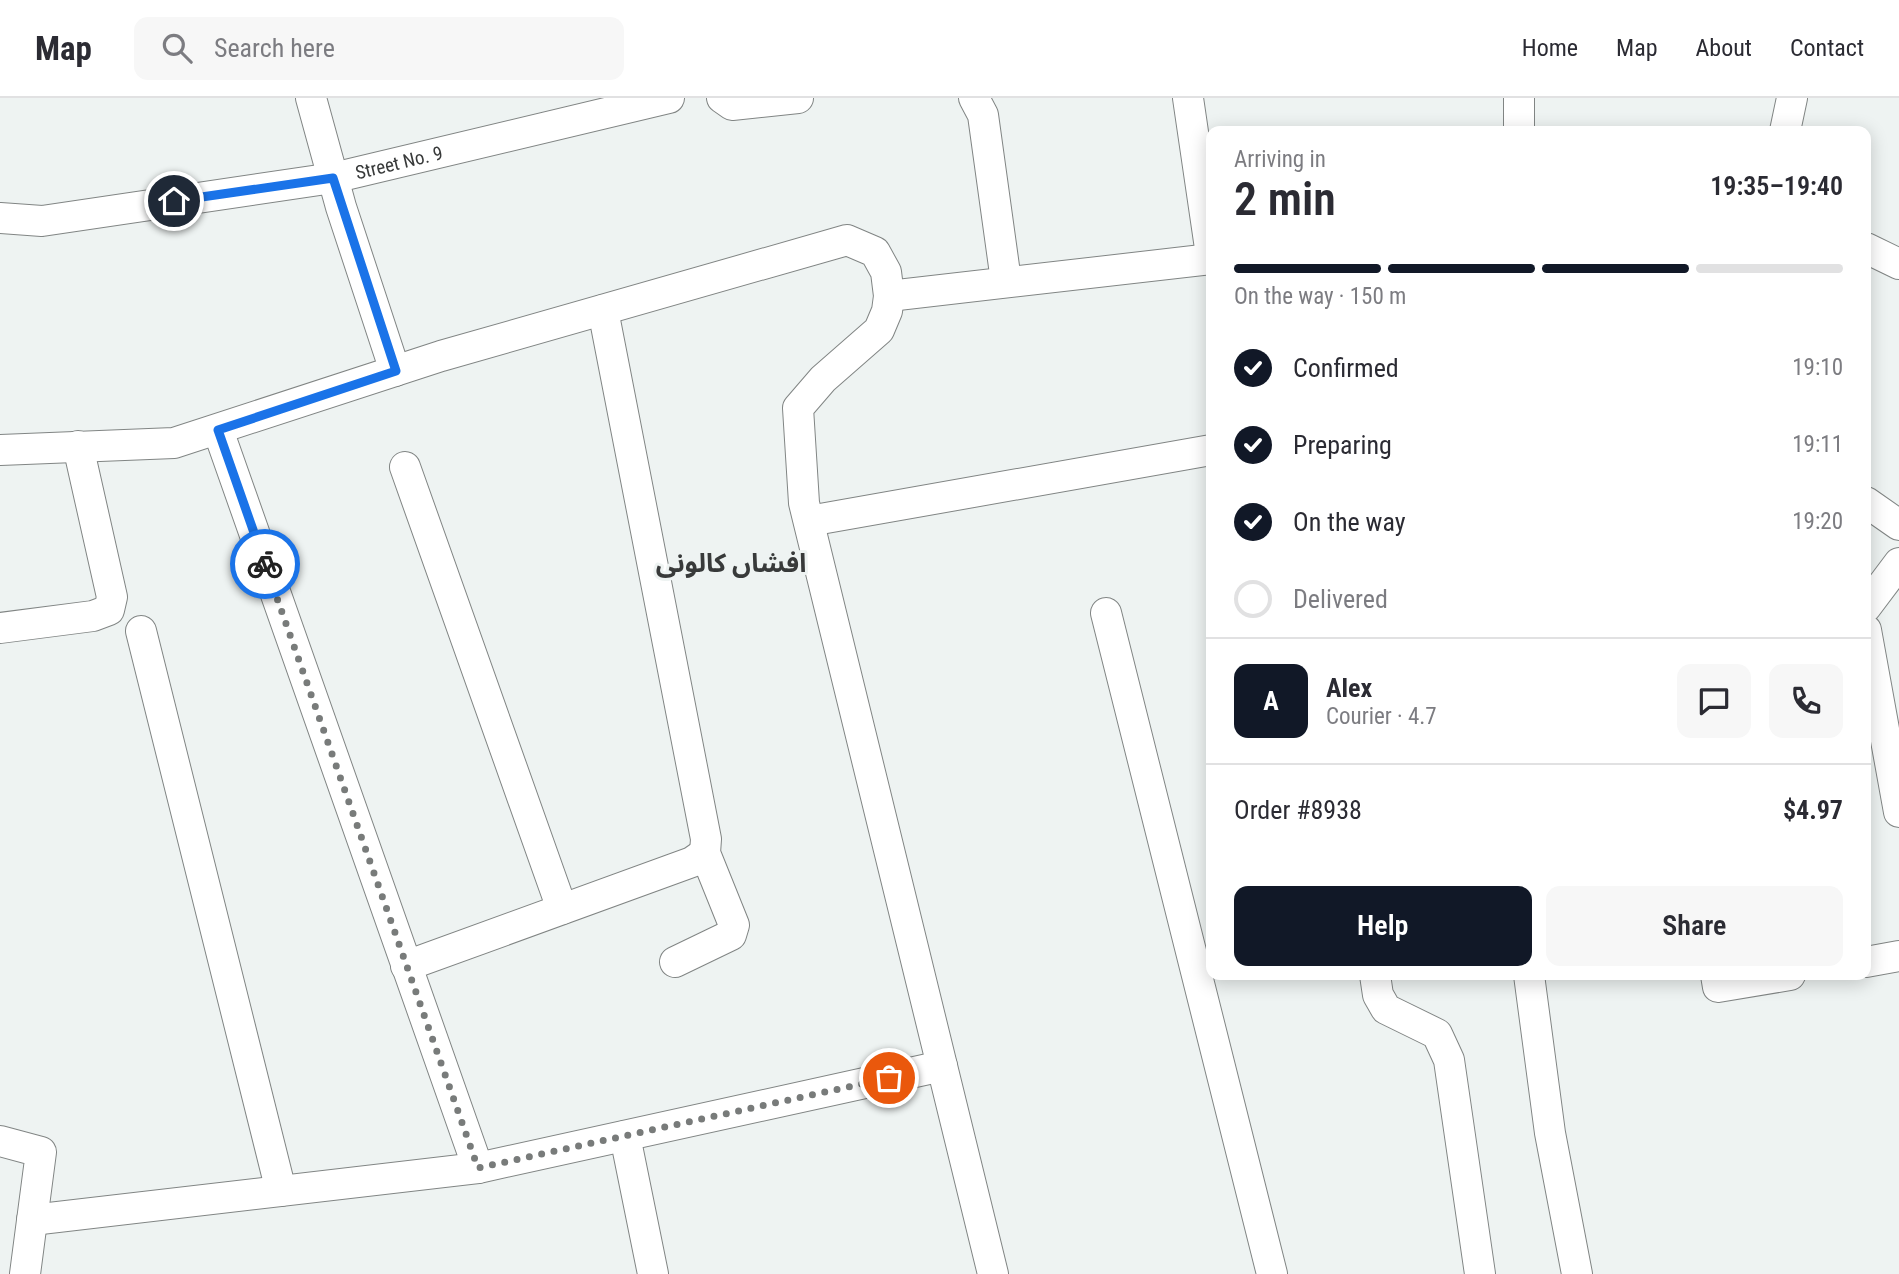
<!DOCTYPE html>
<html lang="en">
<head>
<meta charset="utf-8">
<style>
  body { margin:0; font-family:"Roboto Condensed","Noto Sans Arabic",sans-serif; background:#f7f7f7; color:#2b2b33; height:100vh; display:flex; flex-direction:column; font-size:26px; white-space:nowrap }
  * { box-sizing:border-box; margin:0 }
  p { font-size:23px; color:#7c7c81 }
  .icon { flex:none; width:38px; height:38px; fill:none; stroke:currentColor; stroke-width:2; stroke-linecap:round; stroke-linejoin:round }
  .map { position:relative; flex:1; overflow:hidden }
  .drawer { position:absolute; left:1206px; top:28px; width:665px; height:854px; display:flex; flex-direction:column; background:#fff; border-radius:14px; box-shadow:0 4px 18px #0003 }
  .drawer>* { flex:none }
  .pin { position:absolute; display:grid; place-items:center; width:60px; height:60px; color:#fff; margin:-30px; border:4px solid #fff; border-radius:50%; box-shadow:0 2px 7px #0007 }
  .courier { position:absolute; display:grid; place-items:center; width:70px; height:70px; margin:-35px; border:5px solid #1a73e8; border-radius:50%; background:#fff; color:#222; box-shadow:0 2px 9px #0007 }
  .overview em { font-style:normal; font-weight:600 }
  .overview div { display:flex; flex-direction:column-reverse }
  .overview { display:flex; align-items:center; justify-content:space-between; height:119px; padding:0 28px }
  h1 { font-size:46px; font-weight:600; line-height:52px }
  .bar { display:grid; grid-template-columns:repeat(4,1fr); gap:10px 7px; align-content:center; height:84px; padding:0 28px }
  .bar i { height:9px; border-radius:5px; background:#e1e1e2 }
  .bar .selected { background:#111827 }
  .bar p { grid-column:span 4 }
  .line { display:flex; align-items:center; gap:18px; padding:0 28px; border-top:2px solid #e1e1e2 }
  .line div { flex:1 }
  .round { display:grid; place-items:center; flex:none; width:74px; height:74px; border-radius:14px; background:#f7f7f7 }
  ol { padding:0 28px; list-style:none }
  li { display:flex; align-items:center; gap:21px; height:77px }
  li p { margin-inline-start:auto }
  li .icon { padding:7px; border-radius:50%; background:#111827; color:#fff; stroke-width:4 }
  li:last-child { color:#7c7c81 }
  li i { width:38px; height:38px; border:4px solid #e1e1e2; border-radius:50% }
  .button { display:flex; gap:14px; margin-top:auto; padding:14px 28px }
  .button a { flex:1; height:80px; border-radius:14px; background:#111827; color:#fff; font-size:28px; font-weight:600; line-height:80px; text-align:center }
  .button a+a { background:#f7f7f7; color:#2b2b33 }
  header { display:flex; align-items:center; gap:42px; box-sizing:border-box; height:98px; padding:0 35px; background:#fff; border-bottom:2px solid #e1e1e2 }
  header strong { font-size:33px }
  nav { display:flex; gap:38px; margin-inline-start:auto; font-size:24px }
  .search { width:490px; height:63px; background:#f7f7f7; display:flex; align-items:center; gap:18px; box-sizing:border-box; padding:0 24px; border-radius:14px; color:#7c7c81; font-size:26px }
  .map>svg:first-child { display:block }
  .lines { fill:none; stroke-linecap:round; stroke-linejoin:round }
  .minor-casing { stroke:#818584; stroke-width:32 }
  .minor { stroke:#fff; stroke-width:30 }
  .done { stroke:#787b7a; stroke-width:7; stroke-dasharray:0 12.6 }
  .route { stroke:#1a73e8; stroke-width:9 }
  .labels { text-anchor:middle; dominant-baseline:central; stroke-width:6; stroke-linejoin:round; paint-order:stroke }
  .street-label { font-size:19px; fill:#383a3a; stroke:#eef3f2 }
  .district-label { font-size:26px; font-weight:bold; fill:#383a3a; stroke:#eef3f2 }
</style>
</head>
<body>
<header>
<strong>Map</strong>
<div class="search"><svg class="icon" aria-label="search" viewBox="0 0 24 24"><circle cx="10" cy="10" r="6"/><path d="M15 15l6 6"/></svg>Search here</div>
<nav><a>Home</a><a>Map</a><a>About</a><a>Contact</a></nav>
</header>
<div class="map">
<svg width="1899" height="1176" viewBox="0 0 1899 1176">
  <rect width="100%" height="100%" fill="#eef3f2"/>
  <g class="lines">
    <defs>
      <g id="minor">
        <path d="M 311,0 L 341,109 L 395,273"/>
        <path d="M 722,0 L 732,7 L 798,0"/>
        <path d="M 974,0 L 983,17 L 1006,183"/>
        <path d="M 1188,0 L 1211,157"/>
        <path d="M 1519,0 L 1519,33"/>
        <path d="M 1785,33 L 1792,0"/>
        <path id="s1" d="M 0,120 L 42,123 L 333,80 L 669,0"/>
        <path d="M 1866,150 L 1899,166"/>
        <path d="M 889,198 L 1211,161"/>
        <path d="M 603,212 L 706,741 L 705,755 L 734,827 L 731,837 L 675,864"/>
        <path d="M 218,332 L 478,1070"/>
        <path d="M 0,352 L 174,345 L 441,258 L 847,142 L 875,154 L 886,174 L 889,198 L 887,213 L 879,232 L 823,281 L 798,310 L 804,405 L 993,1176"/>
        <path d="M 405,369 L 562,811"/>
        <path d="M 1866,404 L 1899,427"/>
        <path d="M 809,423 L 1211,352"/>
        <path d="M 1866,509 L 1899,465"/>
        <path d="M 1106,515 L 1272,1176"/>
        <path d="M 0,530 L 93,518 L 109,512 L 112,499 L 78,348"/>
        <path d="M 1866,532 L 1899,714"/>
        <path d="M 141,533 L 281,1093"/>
        <path d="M 1866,864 L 1899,858"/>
        <path d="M 406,868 L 692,764 L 705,755"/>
        <path d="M 1375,877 L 1378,897 L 1386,911 L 1437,936 L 1449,962 L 1480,1176"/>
        <path d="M 1529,877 L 1550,1035 L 1577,1176"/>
        <path d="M 1716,877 L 1718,889 L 1790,877"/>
        <path d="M 625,1038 L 653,1176"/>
        <path d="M 0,1043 L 41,1054 L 25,1176"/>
        <path d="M 32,1122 L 478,1070 L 942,968"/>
      </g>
    </defs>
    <use href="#minor" class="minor-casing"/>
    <use href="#minor" class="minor"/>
  </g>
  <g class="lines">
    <path class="done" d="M 265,466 L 478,1070 L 889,980"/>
    <path class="route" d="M 174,103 L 333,80 L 396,273 L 218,332 L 265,466"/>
  </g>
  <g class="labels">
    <g class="street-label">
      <text stroke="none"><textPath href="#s1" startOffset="404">Street No. 9</textPath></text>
    </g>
    <g class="district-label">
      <text x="731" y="465">افشاں کالونی</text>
    </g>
  </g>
</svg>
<div class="pin" style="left:889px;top:980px;background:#ea580c"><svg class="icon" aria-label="bag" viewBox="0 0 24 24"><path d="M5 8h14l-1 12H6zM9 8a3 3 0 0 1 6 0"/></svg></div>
<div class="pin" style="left:174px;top:103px;background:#1f2937"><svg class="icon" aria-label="home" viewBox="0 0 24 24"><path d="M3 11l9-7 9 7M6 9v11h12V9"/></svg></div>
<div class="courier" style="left:265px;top:466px"><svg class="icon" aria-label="bike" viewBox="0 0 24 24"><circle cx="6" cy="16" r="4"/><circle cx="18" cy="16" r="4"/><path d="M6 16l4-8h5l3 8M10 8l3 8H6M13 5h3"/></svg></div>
<section class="drawer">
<div class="overview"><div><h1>2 min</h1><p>Arriving in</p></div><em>19:35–19:40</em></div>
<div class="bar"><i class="selected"></i><i class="selected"></i><i class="selected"></i><i></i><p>On the way · 150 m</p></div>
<ol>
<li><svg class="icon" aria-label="check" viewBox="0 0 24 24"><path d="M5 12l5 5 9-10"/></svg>Confirmed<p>19:10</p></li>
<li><svg class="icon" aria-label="check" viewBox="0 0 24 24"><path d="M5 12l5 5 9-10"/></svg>Preparing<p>19:11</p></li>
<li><svg class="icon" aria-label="check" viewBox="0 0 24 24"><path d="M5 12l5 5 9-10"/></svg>On the way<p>19:20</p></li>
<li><i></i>Delivered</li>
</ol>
<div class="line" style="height:126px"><b class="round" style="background:#111827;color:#fff">A</b><div><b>Alex</b><p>Courier · 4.7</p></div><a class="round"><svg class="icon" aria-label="chat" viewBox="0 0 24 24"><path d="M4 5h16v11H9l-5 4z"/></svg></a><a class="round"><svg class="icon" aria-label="phone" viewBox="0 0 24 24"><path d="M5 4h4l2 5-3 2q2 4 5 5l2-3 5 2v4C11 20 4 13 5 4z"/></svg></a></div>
<div class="line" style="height:91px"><div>Order #8938</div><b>$4.97</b></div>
<div class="button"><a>Help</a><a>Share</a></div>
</section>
</div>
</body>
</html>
